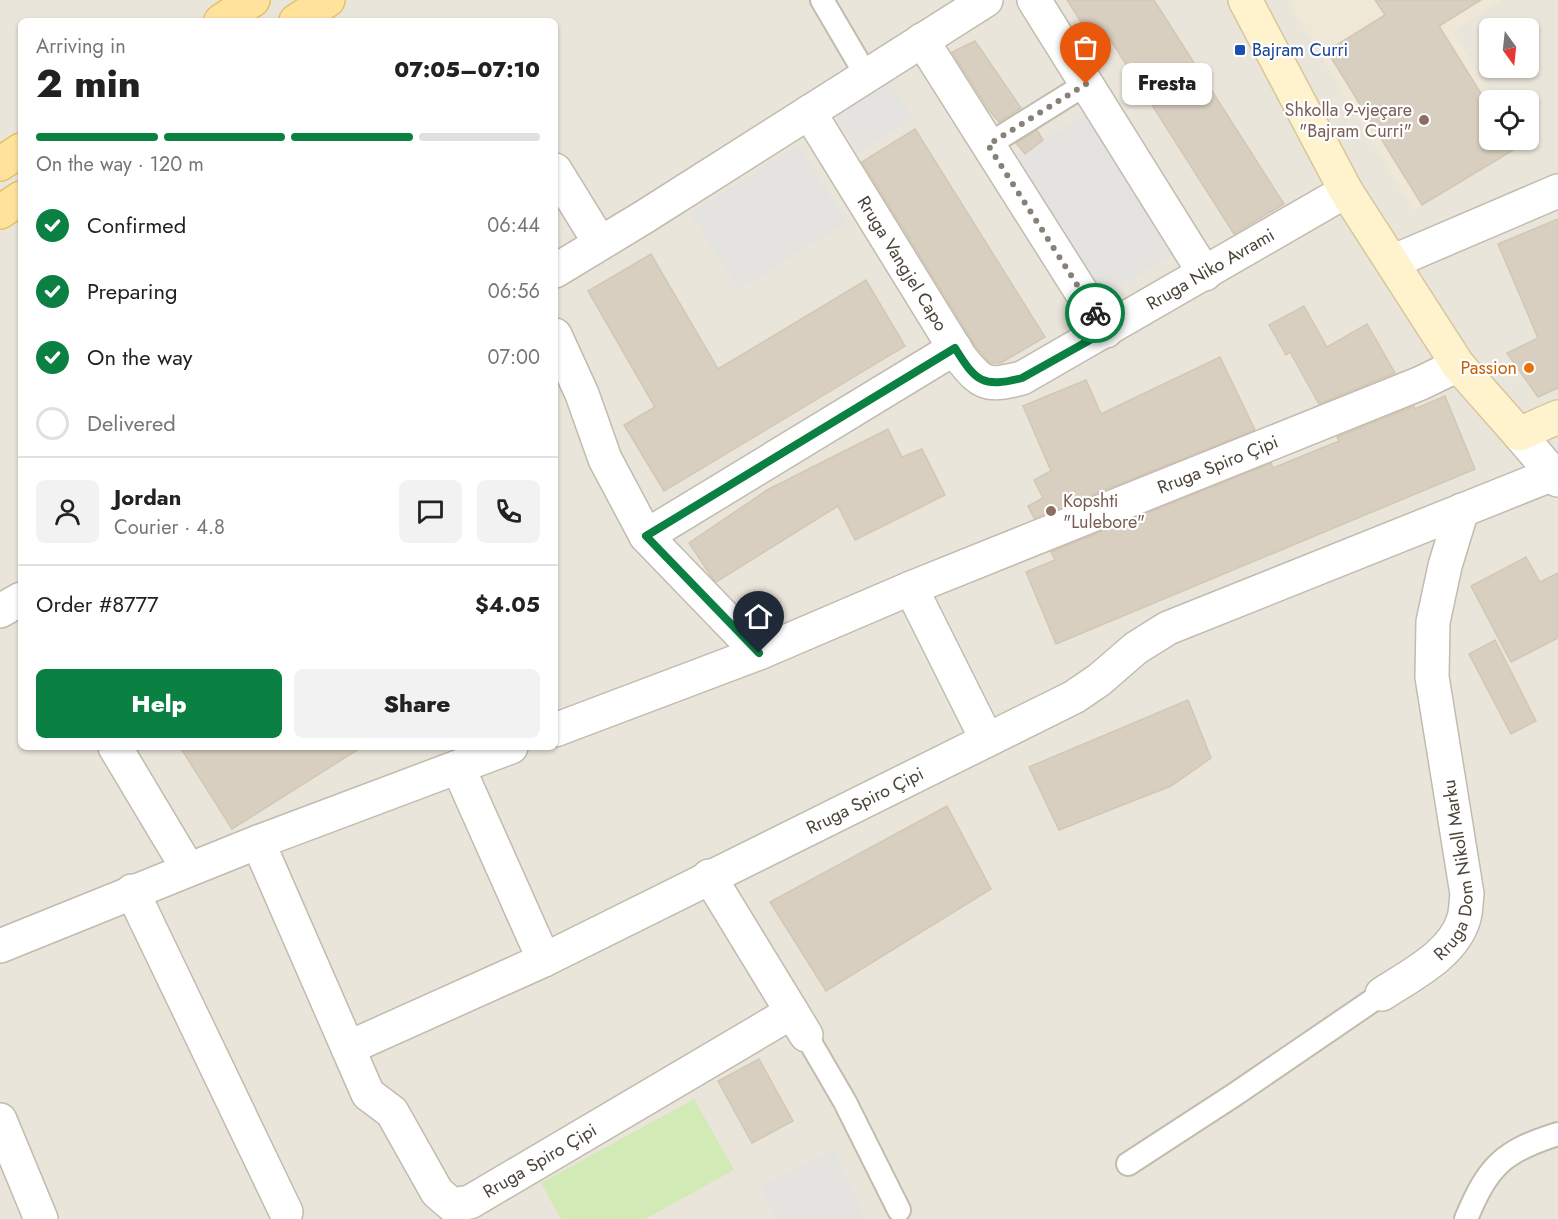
<!DOCTYPE html>
<html lang="en">
<head>
<meta charset="utf-8">
<style>
  body { margin:0; font-family:Jost,sans-serif; background:#f2f2f2; color:#222; height:100vh; display:flex; flex-direction:column; font-size:22px; white-space:nowrap }
  * { box-sizing:border-box; margin:0 }
  p { font-size:20px; color:#767676 }
  .icon { flex:none; width:33px; height:33px; fill:none; stroke:currentColor; stroke-width:2; stroke-linecap:round; stroke-linejoin:round }
  .map { position:relative; flex:1; overflow:hidden }
  .drawer { position:absolute; left:18px; top:18px; width:540px; height:732px; display:flex; flex-direction:column; background:#fff; border-radius:9px; box-shadow:0 2px 4px #0004 }
  .drawer>* { flex:none }
  .needle { width:39px; rotate:165deg }
  .buttons { position:absolute; left:1479px; top:18px; display:grid; gap:12px }
  .buttons a { display:grid; place-items:center; width:60px; height:60px; border-radius:9px; background:#fff; box-shadow:0 2px 4px #0004; font-size:30px }
  .pin { position:absolute; display:grid; place-items:center; width:51px; height:51px; color:#fff; margin:-62px -26px; border-radius:50% 50% 50% 0; rotate:-45deg; box-shadow:0 0 6px #0007 }
  .pin .icon { rotate:45deg }
  .courier { position:absolute; display:grid; place-items:center; width:60px; height:60px; margin:-30px; border:4px solid #0b8043; border-radius:50%; background:#fff; color:#222; box-shadow:0 2px 8px #0007 }
  .bubble { position:absolute; height:42px; border-radius:9px; background:#fff; box-shadow:0 2px 4px #0004; font-size:20px; font-weight:800; line-height:42px; text-align:center }
  .headline em { font-style:normal; font-weight:800 }
  .headline div { display:flex; flex-direction:column-reverse }
  .headline { display:flex; align-items:center; justify-content:space-between; height:102px; padding:0 18px }
  h1 { font-size:39px; font-weight:800; line-height:45px }
  .bar { display:grid; grid-template-columns:repeat(4,1fr); gap:9px 6px; align-content:center; height:72px; padding:0 18px }
  .bar i { height:8px; border-radius:4px; background:#e0e0e0 }
  .bar .selected { background:#0b8043 }
  .bar p { grid-column:span 4 }
  .line { display:flex; align-items:center; gap:15px; padding:0 18px; border-top:2px solid #e0e0e0 }
  .line div { flex:1 }
  .round { display:grid; place-items:center; flex:none; width:63px; height:63px; border-radius:9px; background:#f2f2f2 }
  ol { padding:0 18px; list-style:none }
  li { display:flex; align-items:center; gap:18px; height:66px }
  li p { margin-inline-start:auto }
  li .icon { padding:6px; border-radius:50%; background:#0b8043; color:#fff; stroke-width:4 }
  li:last-child { color:#767676 }
  li i { width:33px; height:33px; border:3px solid #e0e0e0; border-radius:50% }
  .cta { display:flex; gap:12px; margin-top:auto; padding:12px 18px }
  .cta a { flex:1; height:69px; border-radius:9px; background:#0b8043; color:#fff; font-size:24px; font-weight:800; line-height:69px; text-align:center }
  .cta a+a { background:#f2f2f2; color:#222 }
  .map>svg:first-child { display:block }
  .residential { fill:#eae5da; fill-rule:evenodd }
  .education { fill:#efe8d6 }
  .green { fill:#d2eab5 }
  .parking { fill:#e5e3e0 }
  .building { fill:#d8cfc1; stroke:#d3c7b4; stroke-width:1.5 }
  .lines { fill:none; stroke-linecap:round; stroke-linejoin:round }
  .lane-casing { stroke:#c2bbae; stroke-width:26 }
  .street-casing { stroke:#c2bbae; stroke-width:36 }
  .secondary-casing { stroke:#d6c79b; stroke-width:36 }
  .primary-casing { stroke:#e6c16a; stroke-width:36 }
  .lane { stroke:#fff; stroke-width:22 }
  .street { stroke:#fff; stroke-width:33 }
  .secondary { stroke:#fff3cd; stroke-width:33 }
  .primary { stroke:#ffe39c; stroke-width:33 }
  .done { stroke:#878178; stroke-width:6; stroke-dasharray:0 10.8 }
  .route { stroke:#0b8043; stroke-width:8 }
  .transit-dot { fill:#1a4fb4; stroke:#fff; stroke-width:2 }
  .education-dot { fill:#8d6e63; stroke:#fff; stroke-width:2 }
  .food-dot { fill:#e8710a; stroke:#fff; stroke-width:2 }
  .labels { text-anchor:middle; dominant-baseline:central; stroke-width:4.5; stroke-linejoin:round; paint-order:stroke }
  .transit-label { font-size:18px; fill:#164399; stroke:#fff; text-anchor:start }
  .education-label { font-size:18px; fill:#785e54; stroke:#fff; text-anchor:end }
  .street-label { font-size:18px; fill:#4b4439; stroke:#fff }
  .food-label { font-size:18px; fill:#c56008; stroke:#fff; text-anchor:end }
</style>
</head>
<body>
<div class="map">
<svg width="1558" height="1219" viewBox="0 0 1558 1219">
  <rect width="100%" height="100%" fill="#f6f3ec"/>
  <path class="residential" d="M 0,0 L 1558,0 L 1558,1219 L 0,1219 ZM 21,21 L 555,21 L 555,747 L 21,747 ZM 1490,28 L 1528,28 L 1528,68 L 1490,68 ZM 1490,100 L 1528,100 L 1528,140 L 1490,140 Z"/>
  <path class="education" d="M 1287,0 L 1502,0 L 1453,31 L 1495,100 L 1490,100 L 1490,140 L 1518,140 L 1521,145 L 1413,210 Z"/>
  <path class="green" d="M 694,1099 L 734,1170 L 645,1219 L 561,1219 L 541,1183 Z"/>
  <g class="parking">
    <path d="M 889,82 L 913,118 L 859,152 L 836,116 Z"/>
    <path d="M 1086,114 L 1171,255 L 1102,297 L 1017,156 Z"/>
    <path d="M 798,145 L 847,222 L 739,290 L 690,213 Z"/>
    <path d="M 834,1148 L 865,1219 L 775,1219 L 761,1187 Z"/>
  </g>
  <g class="building">
    <path d="M 1067,0 L 1154,0 L 1284,204 L 1234,234 L 1110,39 L 1097,47 Z"/>
    <path d="M 1375,0 L 1481,0 L 1439,26 L 1490,108 L 1490,140 L 1530,140 L 1422,205 L 1327,51 L 1385,15 Z"/>
    <path d="M 975,41 L 1021,108 L 999,122 L 988,109 L 952,52 Z"/>
    <path d="M 915,129 L 1045,337 L 1001,363 L 990,363 L 976,347 L 862,162 Z"/>
    <path d="M 1037,130 L 1043,140 L 1025,154 L 1016,143 Z"/>
    <path d="M 1558,219 L 1558,388 L 1538,397 L 1507,353 L 1538,338 L 1498,244 Z"/>
    <path d="M 651,254 L 718,369 L 866,280 L 905,346 L 664,491 L 624,425 L 655,407 L 588,291 Z"/>
    <path d="M 1304,306 L 1327,347 L 1367,324 L 1395,373 L 1319,404 L 1290,352 L 1286,355 L 1269,325 Z"/>
    <path d="M 1220,357 L 1255,430 L 1034,518 L 1028,506 L 1043,498 L 1034,480 L 1051,471 L 1023,406 L 1086,380 L 1101,414 Z"/>
    <path d="M 1445,396 L 1475,469 L 1056,644 L 1026,572 L 1055,560 L 1051,552 L 1271,463 L 1273,468 L 1339,441 L 1337,437 L 1414,406 L 1415,409 Z"/>
    <path d="M 888,429 L 902,457 L 922,449 L 945,495 L 855,540 L 838,506 L 716,582 L 711,576 L 689,543 L 767,490 Z"/>
    <path d="M 1526,557 L 1540,582 L 1558,573 L 1558,638 L 1511,662 L 1471,586 Z"/>
    <path d="M 1495,640 L 1536,721 L 1511,734 L 1469,654 Z"/>
    <path d="M 1188,700 L 1211,758 L 1171,786 L 1059,830 L 1029,767 Z"/>
    <path d="M 180,747 L 362,747 L 232,829 Z"/>
    <path d="M 947,806 L 991,889 L 826,991 L 770,902 Z"/>
    <path d="M 759,1059 L 793,1121 L 752,1143 L 718,1081 Z"/>
  </g>
  <g class="lines">
    <defs>
      <g id="lane">
        <path d="M 822,0 L 866,75"/>
        <path d="M 988,145 L 1086,84"/>
        <path d="M 806,1035 L 845,1102 L 899,1210"/>
        <path d="M 1128,1164 L 1234,1095 L 1382,994"/>
        <path d="M 1466,1219 C 1488,1166 1503,1151 1558,1134"/>
      </g>
      <g id="street">
        <path d="M 1034,0 L 1205,274"/>
        <path d="M 922,40 L 1106,331"/>
        <path id="s1" d="M 809,112 L 960,357 C 982,385 987,387 1022,378 L 1346,191"/>
        <path d="M 555,170 L 600,243"/>
        <path d="M 1392,262 L 1558,191"/>
        <path d="M 555,271 L 644,217 L 986,0"/>
        <path d="M 555,335 L 582,394 L 605,459 L 646,536 L 759,653"/>
        <path d="M 1519,434 L 1558,480"/>
        <path d="M 646,536 L 955,348"/>
        <path d="M 911,588 L 987,740"/>
        <path d="M 0,611 L 21,599"/>
        <path id="s2" d="M 555,730 L 759,653 L 911,588 L 1421,383 L 1458,365"/>
        <path d="M 115,747 L 188,869"/>
        <path d="M 458,767 L 544,960"/>
        <path id="s3" d="M 258,842 L 368,1094 L 392,1112 L 437,1192 L 452,1205 L 470,1202 L 792,1012"/>
        <path d="M 709,876 L 806,1035"/>
        <path d="M 132,891 L 286,1212"/>
        <path d="M 0,946 L 258,842 L 511,747"/>
        <path id="s4" d="M 1382,994 C 1411,975 1454,954 1464,918 C 1466,911 1466,902 1467,894 L 1432,677 L 1433,622 L 1445,566 L 1462,510"/>
        <path id="s5" d="M 348,1048 L 544,960 L 1074,697 L 1099,680 L 1136,648 L 1168,628 L 1553,474"/>
        <path d="M 0,1120 L 41,1219"/>
      </g>
      <path id="secondary" d="M 1245,0 L 1346,191 L 1458,365 L 1519,434 L 1558,417"/>
      <g id="primary">
        <path d="M 221,21 L 253,0"/>
        <path d="M 296,21 L 328,0"/>
        <path d="M 0,164 L 21,150"/>
        <path d="M 0,212 L 21,198"/>
      </g>
    </defs>
    <use href="#lane" class="lane-casing"/>
    <use href="#street" class="street-casing"/>
    <use href="#secondary" class="secondary-casing"/>
    <use href="#primary" class="primary-casing"/>
    <use href="#lane" class="lane"/>
    <use href="#street" class="street"/>
    <use href="#secondary" class="secondary"/>
    <use href="#primary" class="primary"/>
  </g>
  <g class="lines">
    <path class="done" d="M 1086,84 L 988,145 L 1095,313"/>
    <path class="route" d="M 759,653 L 646,536 L 955,348 C 976,382 983,388 1022,378 L 1106,331 L 1095,313"/>
  </g>
  <rect class="transit-dot" x="1234" y="44" width="12" height="12" rx="3"/>
  <g class="education-dot">
    <circle cx="1424" cy="120" r="6"/>
    <circle cx="1051" cy="511" r="6"/>
  </g>
  <circle class="food-dot" cx="1529" cy="368" r="6"/>
  <g class="labels">
    <g class="transit-label">
      <text x="1252" y="50">Bajram Curri</text>
    </g>
    <g class="education-label">
      <text x="1412" y="110">Shkolla 9-vjeçare<tspan x="1412" dy="21">"Bajram Curri"</tspan></text>
      <text x="1063" y="501" text-anchor="start">Kopshti<tspan x="1063" dy="21">"Lulebore"</tspan></text>
    </g>
    <g class="street-label">
      <text stroke="none"><textPath href="#s1" startOffset="178">Rruga Vangjel Capo</textPath></text>
      <text stroke="none"><textPath href="#s1" startOffset="578">Rruga Niko Avrami</textPath></text>
      <text stroke="none"><textPath href="#s2" startOffset="714">Rruga Spiro Çipi</textPath></text>
      <text stroke="none"><textPath href="#s5" startOffset="573">Rruga Spiro Çipi</textPath></text>
      <text stroke="none"><textPath href="#s4" startOffset="160">Rruga Dom Nikoll Marku</textPath></text>
      <text stroke="none"><textPath href="#s3" startOffset="516">Rruga Spiro Çipi</textPath></text>
    </g>
    <g class="food-label">
      <text x="1517" y="368">Passion</text>
    </g>
  </g>
</svg>
<div class="buttons">
<a><svg class="needle" viewBox="-14 -14 28 28"><path d="M0-13l5 13h-10z" fill="#e53935"/><path d="M0 13l5-13h-10z" fill="#767676"/></svg></a>
<a><svg class="icon" aria-label="locate" viewBox="0 0 24 24"><circle cx="12" cy="12" r="6"/><path d="M12 2v4M12 18v4M2 12h4M18 12h4"/></svg></a>
</div>
<div class="pin" style="left:1086px;top:84px;background:#ea580c"><svg class="icon" aria-label="bag" viewBox="0 0 24 24"><path d="M5 8h14l-1 12H6zM9 8a3 3 0 0 1 6 0"/></svg></div>
<div class="pin" style="left:759px;top:653px;background:#1f2937"><svg class="icon" aria-label="home" viewBox="0 0 24 24"><path d="M3 11l9-7 9 7M6 9v11h12V9"/></svg></div>
<div class="courier" style="left:1095px;top:313px"><svg class="icon" aria-label="bike" viewBox="0 0 24 24"><circle cx="6" cy="16" r="4"/><circle cx="18" cy="16" r="4"/><path d="M6 16l4-8h5l3 8M10 8l3 8H6M13 5h3"/></svg></div>
<div class="bubble" style="left:1122px;top:63px;width:90px">Fresta</div>
<section class="drawer">
<div class="headline"><div><h1>2 min</h1><p>Arriving in</p></div><em>07:05–07:10</em></div>
<div class="bar"><i class="selected"></i><i class="selected"></i><i class="selected"></i><i></i><p>On the way · 120 m</p></div>
<ol>
<li><svg class="icon" aria-label="check" viewBox="0 0 24 24"><path d="M5 12l5 5 9-10"/></svg>Confirmed<p>06:44</p></li>
<li><svg class="icon" aria-label="check" viewBox="0 0 24 24"><path d="M5 12l5 5 9-10"/></svg>Preparing<p>06:56</p></li>
<li><svg class="icon" aria-label="check" viewBox="0 0 24 24"><path d="M5 12l5 5 9-10"/></svg>On the way<p>07:00</p></li>
<li><i></i>Delivered</li>
</ol>
<div class="line" style="height:108px"><a class="round"><svg class="icon" aria-label="person" viewBox="0 0 24 24"><circle cx="12" cy="8" r="4"/><path d="M4 21q1-7 8-7t8 7"/></svg></a><div><b>Jordan</b><p>Courier · 4.8</p></div><a class="round"><svg class="icon" aria-label="chat" viewBox="0 0 24 24"><path d="M4 5h16v11H9l-5 4z"/></svg></a><a class="round"><svg class="icon" aria-label="phone" viewBox="0 0 24 24"><path d="M5 4h4l2 5-3 2q2 4 5 5l2-3 5 2v4C11 20 4 13 5 4z"/></svg></a></div>
<div class="line" style="height:78px"><div>Order #8777</div><b>$4.05</b></div>
<div class="cta"><a>Help</a><a>Share</a></div>
</section>
</div>
</body>
</html>
